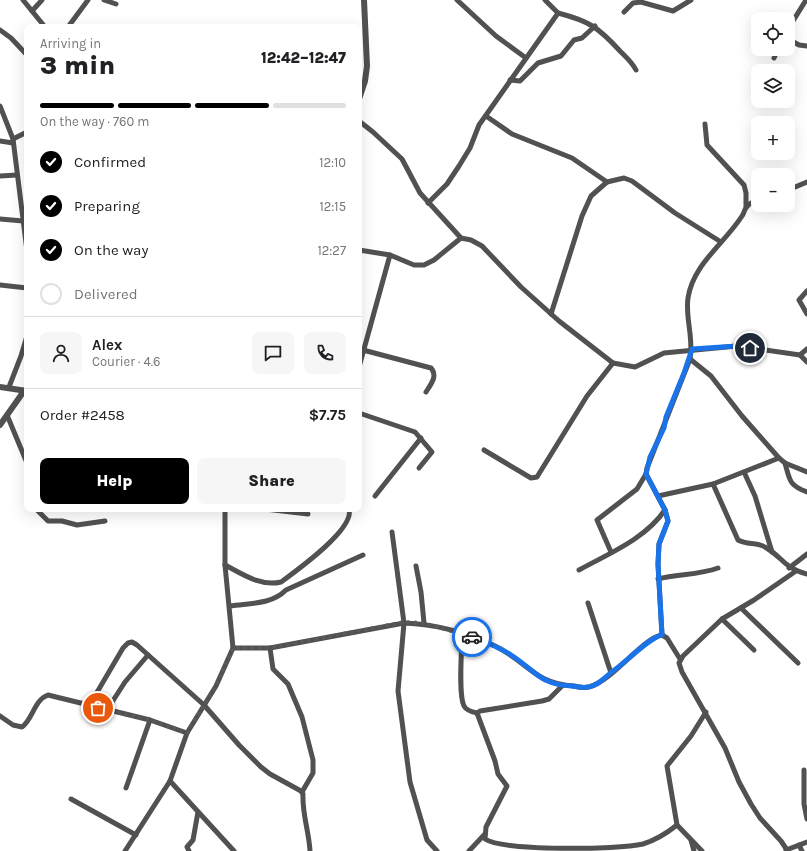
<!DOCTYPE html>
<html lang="en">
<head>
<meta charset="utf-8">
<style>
  body { margin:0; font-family:Karla,sans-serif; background:#f6f6f6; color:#202124; height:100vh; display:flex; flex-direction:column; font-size:15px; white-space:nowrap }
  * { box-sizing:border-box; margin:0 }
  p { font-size:13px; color:#757577 }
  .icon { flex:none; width:22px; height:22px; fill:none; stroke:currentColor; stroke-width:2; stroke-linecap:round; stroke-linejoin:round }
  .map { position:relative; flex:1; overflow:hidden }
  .drawer { position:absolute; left:24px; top:24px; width:338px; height:488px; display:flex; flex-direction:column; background:#fff; border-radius:8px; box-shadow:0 4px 16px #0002 }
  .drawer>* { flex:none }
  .fabs { position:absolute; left:751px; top:12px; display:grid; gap:8px }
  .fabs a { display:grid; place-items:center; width:44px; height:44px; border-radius:8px; background:#fff; box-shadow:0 4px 16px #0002; font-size:20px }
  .pin { position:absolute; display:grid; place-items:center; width:34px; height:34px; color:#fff; margin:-17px; border:2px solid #fff; border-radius:50%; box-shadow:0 1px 4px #0007 }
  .courier { position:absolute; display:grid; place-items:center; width:40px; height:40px; margin:-20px; border:3px solid #1a73e8; border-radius:50%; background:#fff; color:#222; box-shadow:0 1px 5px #0007 }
  .headline em { font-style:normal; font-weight:800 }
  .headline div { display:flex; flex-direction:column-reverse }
  .headline { display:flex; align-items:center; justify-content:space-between; height:68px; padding:0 16px }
  h1 { font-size:26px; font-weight:800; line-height:30px }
  .bar { display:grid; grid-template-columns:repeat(4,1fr); gap:6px 4px; align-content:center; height:48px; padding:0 16px }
  .bar i { height:5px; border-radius:3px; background:#e0e0e0 }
  .bar .active { background:#000 }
  .bar p { grid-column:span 4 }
  .line { display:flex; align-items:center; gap:10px; padding:0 16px; border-top:1px solid #e0e0e0 }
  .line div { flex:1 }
  .round { display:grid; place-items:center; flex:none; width:42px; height:42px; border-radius:8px; background:#f6f6f6 }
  ol { padding:0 16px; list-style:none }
  li { display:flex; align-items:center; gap:12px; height:44px }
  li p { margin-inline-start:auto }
  li .icon { padding:4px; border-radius:50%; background:#000; color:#fff; stroke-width:4 }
  li:last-child { color:#757577 }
  li i { width:22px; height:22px; border:2px solid #e0e0e0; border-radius:50% }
  .action { display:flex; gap:8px; margin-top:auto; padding:8px 16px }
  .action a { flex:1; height:46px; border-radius:8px; background:#000; color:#fff; font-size:16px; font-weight:800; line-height:46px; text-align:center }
  .action a+a { background:#f6f6f6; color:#202124 }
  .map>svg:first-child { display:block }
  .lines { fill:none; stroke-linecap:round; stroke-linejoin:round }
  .minor { stroke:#515151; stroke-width:5 }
  .tertiary { stroke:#515151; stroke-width:6 }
  .done { stroke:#595959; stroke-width:4; stroke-dasharray:0 7.2 }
  .route { stroke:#1a73e8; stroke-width:5 }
</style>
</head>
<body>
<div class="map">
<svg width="807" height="851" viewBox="0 0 807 851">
  <rect width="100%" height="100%" fill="#fff"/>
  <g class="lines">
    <g class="minor">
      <path d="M 23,0 L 45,27"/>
      <path d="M 104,0 L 116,4"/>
      <path d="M 457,0 L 496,36 L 526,58"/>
      <path d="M 32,11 L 42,0"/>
      <path d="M 624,12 L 633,3 L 641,2 L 673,11 L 691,0"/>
      <path d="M 558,13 C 589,21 598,27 620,51 C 626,57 632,62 636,70"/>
      <path d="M 68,27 L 88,0"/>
      <path d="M 788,29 L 806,0"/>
      <path d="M 0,30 L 11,38 L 27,55"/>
      <path d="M 788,39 L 799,45 L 807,46"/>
      <path d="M 774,58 L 778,49"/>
      <path d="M 510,80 L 520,81 L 538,63 L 561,56 L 574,40 L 582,38 L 595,26"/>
      <path d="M 0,106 L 13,139 L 27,251"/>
      <path d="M 486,116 L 512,134 L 572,158 L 607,182"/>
      <path d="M 359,121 L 373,132 L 402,159 L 420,193 L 461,238"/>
      <path d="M 705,124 L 707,145 L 744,185 L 746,193 L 746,207"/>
      <path d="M 13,139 L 27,132"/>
      <path d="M 0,141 L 13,143"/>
      <path d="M 0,176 L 17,175"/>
      <path d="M 788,190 L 807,182"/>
      <path d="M 428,203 L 447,184 L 459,166 L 470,148 L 479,125 L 556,16 L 558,13 L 545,0"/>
      <path d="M 0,219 L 23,221"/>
      <path d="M 359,250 L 390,255 L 414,265 L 424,265 L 434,260 L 461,238 L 471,240 L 482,246 L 521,287 L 559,321 L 613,363 L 635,367 L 664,353 L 737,346 L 800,355 L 807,362"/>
      <path d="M 0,285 L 27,288"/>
      <path d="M 807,291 L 799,300 L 807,314"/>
      <path d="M 551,314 L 582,216 L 591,196 L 607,182 L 624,178 L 632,181 L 675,213 L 721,242"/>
      <path d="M 363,350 L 431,368 C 438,376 431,384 426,392"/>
      <path d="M 800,355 L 807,349"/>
      <path d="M 690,359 L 711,376 L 742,416 L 779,458 L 785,463 L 807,472"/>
      <path d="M 359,367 L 390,255"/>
      <path d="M 9,387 L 21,356 L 27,336"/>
      <path d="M 359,413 L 415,432 L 432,452 L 419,468"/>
      <path d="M 7,415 L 27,463"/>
      <path d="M 484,450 L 531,478 L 537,477 L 587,396 L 613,363"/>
      <path d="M 785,463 C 790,481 789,485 807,492"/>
      <path d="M 744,472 L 755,496 L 772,552"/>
      <path d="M 713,484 L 738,540 C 747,545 757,542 765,547 C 784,558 782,567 807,574"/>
      <path d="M 375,496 L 421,438"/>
      <path d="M 658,496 L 713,484 L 779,458"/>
      <path d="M 36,509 L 48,521 L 62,521 L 77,525 L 105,521"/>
      <path d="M 265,509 L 308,514"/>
      <path d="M 392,532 L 404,623 L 398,691 L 410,782 L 427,840 L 437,851"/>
      <path d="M 611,552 L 597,520 L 637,489 L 646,474"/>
      <path d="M 225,565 C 242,574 261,587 281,582 C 296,571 355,529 349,509"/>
      <path d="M 416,566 L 421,592 L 424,623"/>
      <path d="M 789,568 L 807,554"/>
      <path d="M 579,570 C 610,553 645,539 665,510"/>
      <path d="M 658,579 C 678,574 699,575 718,568"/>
      <path d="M 588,603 L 611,673"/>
      <path d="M 230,606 C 249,603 271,605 286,590 L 363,555"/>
      <path d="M 741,608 L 798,663"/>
      <path d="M 722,619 L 754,650"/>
      <path d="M 462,634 C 462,649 458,694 464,706 C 466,710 472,712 477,713"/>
      <path d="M 662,635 L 658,564 L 659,544 L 668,521 L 665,510 L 646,474 L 647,468 L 690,359 C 694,338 685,318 688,298 C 693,264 725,243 742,216 C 744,214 744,210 746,208 C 748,204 754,201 758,199"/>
      <path d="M 233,648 L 270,648 L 404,623 C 435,624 467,633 495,646 C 527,661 534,684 574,686 C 578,687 584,688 589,687 C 613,681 642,638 662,635 L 667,638 L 680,659"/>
      <path d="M 270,648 L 273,669 L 288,684 L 302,717 L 313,760 L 313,773 L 302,792"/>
      <path d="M 562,686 L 549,699 L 542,701 L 480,711 L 477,713 L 495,761 L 498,774 L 507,786 L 486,827 L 485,839 C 503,851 617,850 643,844 C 656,840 667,833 677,825"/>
      <path d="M 89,706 L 123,648 L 128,643 L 132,642 L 137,645 L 204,705 L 239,745 L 261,767 L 270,774 L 301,791 L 303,794 C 302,814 309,831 310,851"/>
      <path d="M 107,710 L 125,682 L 148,655"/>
      <path d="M 0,716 L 13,725 L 22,727 C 33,719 34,700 48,695 L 150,720 L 187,733"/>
      <path d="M 804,770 L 804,804 L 807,819"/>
      <path d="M 170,781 L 234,851"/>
      <path d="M 126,788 L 150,720"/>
      <path d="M 71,799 L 136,835"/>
      <path d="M 691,840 L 694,851"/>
      <path d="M 799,845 L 802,851"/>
      <path d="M 786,850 L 807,842"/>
      <path d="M 787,850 L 781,841 L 760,818 L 751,804 L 739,782 L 725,748 L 682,672 L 679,663 L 683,656 L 722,619 L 754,600 L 796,571"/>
      <path d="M 125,851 L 170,781 L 187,733 L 216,686 L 233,648 L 225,565 L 225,509"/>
      <path d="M 189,851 L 187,847 L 193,840 L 198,812"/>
      <path d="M 469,851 L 484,835"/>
      <path d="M 702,851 L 677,825 L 667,766 L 691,736 L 706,712"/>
    </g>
    <g class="tertiary">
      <path d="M 359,99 L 365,81 L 367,66 L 364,0"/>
      <path d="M 0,387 L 27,391"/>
      <path d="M 0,425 L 24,391"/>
    </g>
  </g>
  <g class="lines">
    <path class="done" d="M 98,708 L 150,720 L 187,733 L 216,686 L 233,648 L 270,648 L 404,622 L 424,623 L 472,637"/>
    <path class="route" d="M 472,637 C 486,642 499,647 511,655 C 536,671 540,685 572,686 C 577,687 583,688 588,687 C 598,686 606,676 613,671 C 626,662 650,637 662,635 L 658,564 L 659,544 L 668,521 L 665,510 L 646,474 L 650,457 L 664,428 L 666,417 L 684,373 L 692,349 L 737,346 L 750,348"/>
  </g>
</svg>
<div class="fabs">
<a><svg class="icon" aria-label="locate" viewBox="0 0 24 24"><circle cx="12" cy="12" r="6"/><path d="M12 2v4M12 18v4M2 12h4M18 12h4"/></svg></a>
<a><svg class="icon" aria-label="layers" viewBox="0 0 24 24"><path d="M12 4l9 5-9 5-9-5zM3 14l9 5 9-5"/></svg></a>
<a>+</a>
<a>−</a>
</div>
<div class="pin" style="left:98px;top:708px;background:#ea580c"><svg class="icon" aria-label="bag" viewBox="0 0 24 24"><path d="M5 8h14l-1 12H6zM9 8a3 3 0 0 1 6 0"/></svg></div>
<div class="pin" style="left:750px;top:348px;background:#1f2937"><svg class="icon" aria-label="home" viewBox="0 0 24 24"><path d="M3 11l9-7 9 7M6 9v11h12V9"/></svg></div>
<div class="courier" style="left:472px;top:637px"><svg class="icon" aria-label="car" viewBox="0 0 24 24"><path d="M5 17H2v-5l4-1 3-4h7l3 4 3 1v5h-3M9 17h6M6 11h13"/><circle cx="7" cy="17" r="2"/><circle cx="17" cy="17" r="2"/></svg></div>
<section class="drawer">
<div class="headline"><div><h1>3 min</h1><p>Arriving in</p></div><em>12:42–12:47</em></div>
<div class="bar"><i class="active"></i><i class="active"></i><i class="active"></i><i></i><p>On the way · 760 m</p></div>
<ol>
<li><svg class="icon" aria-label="check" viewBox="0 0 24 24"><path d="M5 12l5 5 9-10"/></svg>Confirmed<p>12:10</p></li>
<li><svg class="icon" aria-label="check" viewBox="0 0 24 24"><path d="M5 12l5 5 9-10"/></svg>Preparing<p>12:15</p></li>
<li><svg class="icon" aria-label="check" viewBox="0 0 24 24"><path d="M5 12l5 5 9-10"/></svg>On the way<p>12:27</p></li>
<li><i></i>Delivered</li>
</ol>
<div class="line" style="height:72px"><a class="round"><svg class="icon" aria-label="person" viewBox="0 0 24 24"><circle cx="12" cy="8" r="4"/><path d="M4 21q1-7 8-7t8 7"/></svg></a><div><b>Alex</b><p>Courier · 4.6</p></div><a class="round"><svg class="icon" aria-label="chat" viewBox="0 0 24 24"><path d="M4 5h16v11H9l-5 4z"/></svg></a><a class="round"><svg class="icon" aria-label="phone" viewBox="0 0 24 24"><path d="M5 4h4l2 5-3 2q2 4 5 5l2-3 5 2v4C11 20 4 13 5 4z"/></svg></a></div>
<div class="line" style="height:52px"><div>Order #2458</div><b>$7.75</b></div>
<div class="action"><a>Help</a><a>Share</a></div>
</section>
</div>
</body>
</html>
